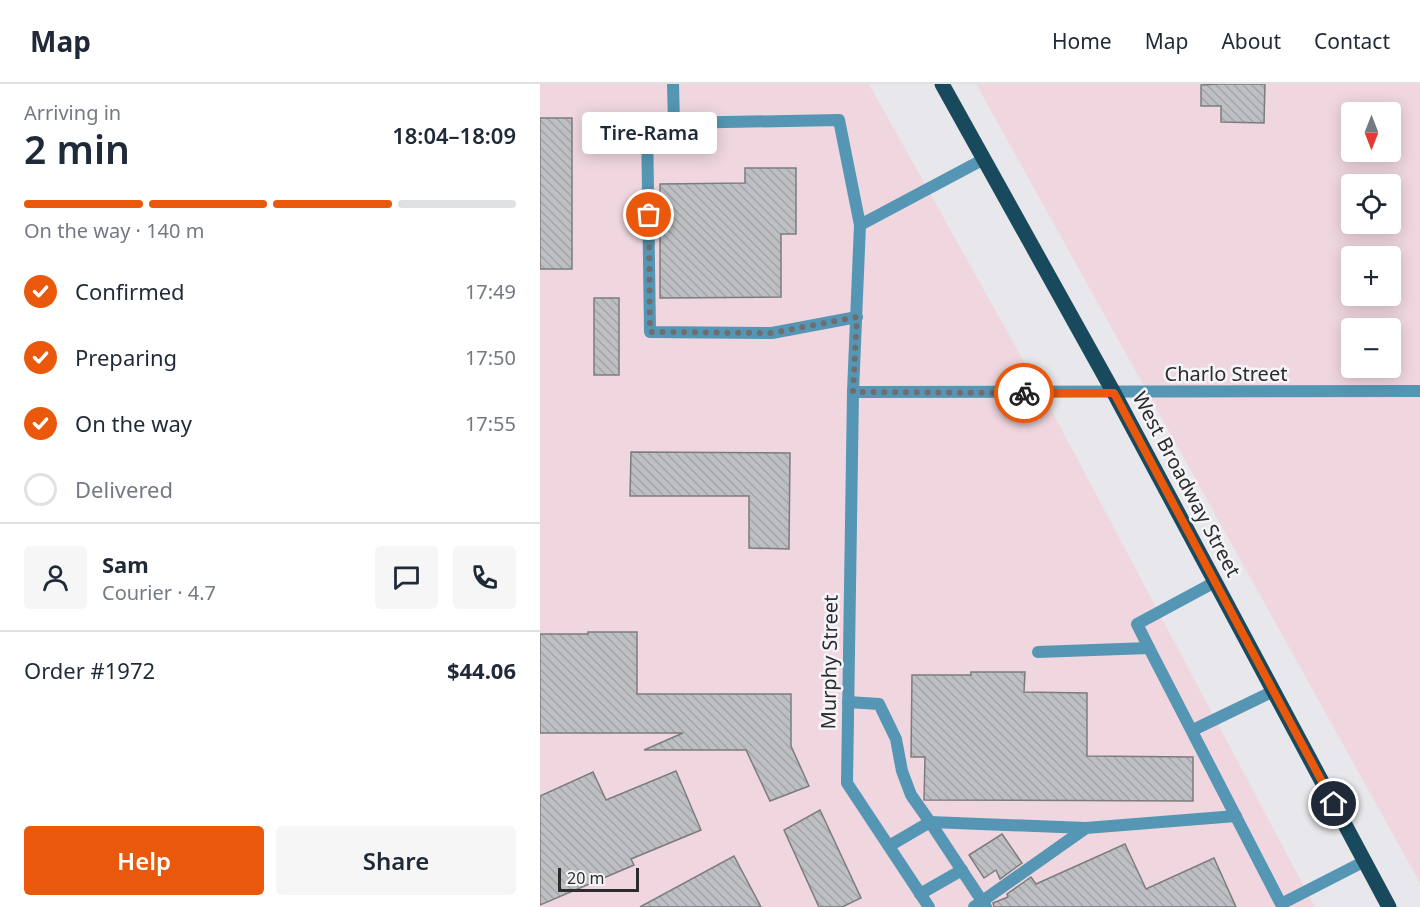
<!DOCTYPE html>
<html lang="en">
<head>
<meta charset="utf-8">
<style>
  body { margin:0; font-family:"Noto Sans",sans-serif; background:#f6f6f7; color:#1f2937; height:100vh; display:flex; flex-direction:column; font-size:22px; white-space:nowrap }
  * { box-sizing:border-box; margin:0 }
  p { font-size:20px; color:#747a83 }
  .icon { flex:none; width:33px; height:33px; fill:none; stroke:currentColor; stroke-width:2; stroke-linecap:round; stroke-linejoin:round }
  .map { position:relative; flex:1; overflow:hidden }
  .details { display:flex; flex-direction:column; background:#fff; width:540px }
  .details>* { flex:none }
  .needle { width:39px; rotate:180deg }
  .buttons { position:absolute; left:801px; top:18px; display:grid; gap:12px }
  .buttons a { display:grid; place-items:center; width:60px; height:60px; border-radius:6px; background:#fff; box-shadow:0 3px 15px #0003; font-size:30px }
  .scale { position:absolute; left:18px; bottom:15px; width:81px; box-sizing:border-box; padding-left:6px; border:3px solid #2c2c2d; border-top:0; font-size:16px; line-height:21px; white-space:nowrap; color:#2c2c2d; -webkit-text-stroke:4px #f5f5f9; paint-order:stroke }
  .pin { position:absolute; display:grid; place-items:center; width:51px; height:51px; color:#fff; margin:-26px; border:3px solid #fff; border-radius:50%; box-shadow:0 2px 6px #0007 }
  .courier { position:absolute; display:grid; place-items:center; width:60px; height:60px; margin:-30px; border:4px solid #ea580c; border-radius:50%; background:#fff; color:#222; box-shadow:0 2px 8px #0007 }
  .bubble { position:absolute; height:42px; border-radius:6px; background:#fff; box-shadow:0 3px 15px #0003; font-size:20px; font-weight:600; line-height:42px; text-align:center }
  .head em { font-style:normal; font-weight:600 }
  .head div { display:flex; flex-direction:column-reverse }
  .head { display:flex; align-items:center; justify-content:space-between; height:102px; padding:0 24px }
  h1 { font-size:39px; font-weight:600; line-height:45px }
  .bar { display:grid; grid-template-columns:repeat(4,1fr); gap:9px 6px; align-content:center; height:72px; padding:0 24px }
  .bar i { height:8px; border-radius:4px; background:#e0e1e3 }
  .bar .selected { background:#ea580c }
  .bar p { grid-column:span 4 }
  .line { display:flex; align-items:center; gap:15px; padding:0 24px; border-top:2px solid #e0e1e3 }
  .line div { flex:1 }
  .round { display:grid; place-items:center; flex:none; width:63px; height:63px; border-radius:6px; background:#f6f6f7 }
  ol { padding:0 24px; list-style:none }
  li { display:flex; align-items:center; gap:18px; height:66px }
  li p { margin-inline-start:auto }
  li .icon { padding:6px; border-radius:50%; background:#ea580c; color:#fff; stroke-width:4 }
  li:last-child { color:#747a83 }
  li i { width:33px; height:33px; border:3px solid #e0e1e3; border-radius:50% }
  .primary-button { display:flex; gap:12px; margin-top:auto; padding:12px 24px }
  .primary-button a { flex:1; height:69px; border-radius:6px; background:#ea580c; color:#fff; font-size:24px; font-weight:600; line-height:69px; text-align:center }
  .primary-button a+a { background:#f6f6f7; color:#1f2937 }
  header { display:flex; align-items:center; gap:36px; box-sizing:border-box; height:84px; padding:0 30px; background:#fff; border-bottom:2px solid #e0e1e3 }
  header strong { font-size:28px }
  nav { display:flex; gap:33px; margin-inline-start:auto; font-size:21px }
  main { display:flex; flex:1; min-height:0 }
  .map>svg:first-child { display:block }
  .commercial { fill:#f0d7df; fill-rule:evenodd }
  .building { fill:url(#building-back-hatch); stroke:#7c7c80; stroke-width:1.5 }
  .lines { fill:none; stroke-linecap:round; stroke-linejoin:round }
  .lane { stroke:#5496b3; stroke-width:12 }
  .street { stroke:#5496b3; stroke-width:12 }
  .primary { stroke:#19495c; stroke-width:15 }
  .done { stroke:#6e6e70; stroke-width:6; stroke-dasharray:0 10.8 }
  .route { stroke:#ea580c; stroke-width:8 }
  .labels { text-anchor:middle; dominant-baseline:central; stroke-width:5; stroke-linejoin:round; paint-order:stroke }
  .street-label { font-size:20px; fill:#2c2c2d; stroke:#f5f5f9 }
</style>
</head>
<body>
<header>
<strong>Map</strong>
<nav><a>Home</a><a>Map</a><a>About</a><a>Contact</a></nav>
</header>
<main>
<section class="details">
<div class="head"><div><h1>2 min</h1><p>Arriving in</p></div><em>18:04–18:09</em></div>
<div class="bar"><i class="selected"></i><i class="selected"></i><i class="selected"></i><i></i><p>On the way · 140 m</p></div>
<ol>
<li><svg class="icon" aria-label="check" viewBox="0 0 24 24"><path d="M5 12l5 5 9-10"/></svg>Confirmed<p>17:49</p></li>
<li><svg class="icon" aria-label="check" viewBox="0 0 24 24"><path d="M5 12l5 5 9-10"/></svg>Preparing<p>17:50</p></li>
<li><svg class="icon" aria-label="check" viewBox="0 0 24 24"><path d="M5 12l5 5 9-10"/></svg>On the way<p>17:55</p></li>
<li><i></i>Delivered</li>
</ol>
<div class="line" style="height:108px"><a class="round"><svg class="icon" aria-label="person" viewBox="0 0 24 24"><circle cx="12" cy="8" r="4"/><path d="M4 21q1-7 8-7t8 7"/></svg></a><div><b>Sam</b><p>Courier · 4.7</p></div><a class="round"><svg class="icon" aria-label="chat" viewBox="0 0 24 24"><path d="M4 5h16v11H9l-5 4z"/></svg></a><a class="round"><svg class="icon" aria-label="phone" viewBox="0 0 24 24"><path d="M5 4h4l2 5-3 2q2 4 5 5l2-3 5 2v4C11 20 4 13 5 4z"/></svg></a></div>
<div class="line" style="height:78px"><div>Order #1972</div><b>$44.06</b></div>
<div class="primary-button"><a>Help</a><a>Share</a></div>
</section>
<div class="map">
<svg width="880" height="823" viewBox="0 0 880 823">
  <defs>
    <pattern id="building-back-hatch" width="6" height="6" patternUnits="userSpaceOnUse" patternTransform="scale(1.5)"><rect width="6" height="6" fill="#bebfc2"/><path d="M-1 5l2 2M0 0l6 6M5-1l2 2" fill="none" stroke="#a3a4a7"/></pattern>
  </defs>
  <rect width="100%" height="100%" fill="#e8e8ec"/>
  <g class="commercial">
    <path d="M 0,0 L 329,0 L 520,342 L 775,823 L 0,823 Z"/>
    <path d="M 436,0 L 880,0 L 880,799 ZM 812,28 L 850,28 L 850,68 L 812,68 ZM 812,100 L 850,100 L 850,140 L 812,140 ZM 812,172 L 850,172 L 850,212 L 812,212 ZM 812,244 L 850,244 L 850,284 L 812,284 Z"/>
  </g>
  <g class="building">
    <path d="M 678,0 L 725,0 L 724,39 L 681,38 L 681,22 L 661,22 L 661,1 Z"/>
    <rect x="0" y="34" width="32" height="151"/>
    <path d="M 205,84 L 256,84 L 256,150 L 241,150 L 241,213 L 120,214 L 120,100 L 205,99 Z"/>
    <rect x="54" y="214" width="25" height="77"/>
    <path d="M 91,368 L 250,369 L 249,465 L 209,464 L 209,412 L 90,412 Z"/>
    <path d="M 48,548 L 97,548 L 97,610 L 251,610 L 251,662 L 269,702 L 230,717 L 206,666 L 104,666 L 143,649 L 0,649 L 0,550 L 48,550 Z"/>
    <path d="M 431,588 L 485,588 L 484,608 L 547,609 L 547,672 L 653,673 L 653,717 L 384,716 L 385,673 L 371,673 L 372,591 L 431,591 Z"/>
    <path d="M 136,687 L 161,746 L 91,775 L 94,781 L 0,821 L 0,712 L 53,688 L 66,716 Z"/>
    <path d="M 280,726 L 321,814 L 302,823 L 279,823 L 244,746 Z"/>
    <path d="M 462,750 L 482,779 L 460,795 L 456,786 L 444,794 L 429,771 Z"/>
    <path d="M 585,760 L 606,805 L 674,774 L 696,823 L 454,823 L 453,819 L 468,813 L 467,810 L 491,793 L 496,800 Z"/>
    <path d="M 194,772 L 221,823 L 100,823 Z"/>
  </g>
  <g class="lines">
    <g class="lane">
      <path d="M 133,0 L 134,39 L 299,36 L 320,141 L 444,75"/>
      <path d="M 134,39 L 107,38 L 110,248 L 232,249 L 317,233"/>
      <path d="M 313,308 L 320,141"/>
      <path d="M 609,564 L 597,540 L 675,498"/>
      <path d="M 498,568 L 609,564 L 741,820 L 825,777"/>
      <path d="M 308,618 L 339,620 L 356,655 L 362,687 L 371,711 L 390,738 L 349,762"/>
      <path d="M 653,646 L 734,607"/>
      <path d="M 380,810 L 422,786"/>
      <path d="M 434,823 L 546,744"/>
      <path d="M 446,823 L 390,738 L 546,744 L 696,732"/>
    </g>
    <path class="street" d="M 389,823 L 307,699 L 313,308 L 880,307"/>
    <path class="primary" d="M 402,0 L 574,309 L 849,823"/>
  </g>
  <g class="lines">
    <path class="done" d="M 109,131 L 110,248 L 232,249 L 317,233 L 313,308 L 484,309"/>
    <path class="route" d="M 484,309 L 574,309 L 794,720"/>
  </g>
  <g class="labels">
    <g class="street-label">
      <text x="686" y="289">Charlo Street</text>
      <text transform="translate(647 400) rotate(62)">West Broadway Street</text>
      <text transform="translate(289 578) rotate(-89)">Murphy Street</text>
    </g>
  </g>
</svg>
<div class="buttons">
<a><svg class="needle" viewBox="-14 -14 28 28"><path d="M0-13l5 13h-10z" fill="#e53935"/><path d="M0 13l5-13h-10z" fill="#747a83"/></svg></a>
<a><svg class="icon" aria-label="locate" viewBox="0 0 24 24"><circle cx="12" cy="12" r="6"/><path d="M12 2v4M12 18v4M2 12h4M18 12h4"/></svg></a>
<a>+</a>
<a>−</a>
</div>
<div class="scale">20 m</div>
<div class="pin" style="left:109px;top:131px;background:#ea580c"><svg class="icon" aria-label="bag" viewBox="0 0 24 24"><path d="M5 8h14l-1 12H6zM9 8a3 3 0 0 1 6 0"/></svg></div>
<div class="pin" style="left:794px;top:720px;background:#1f2937"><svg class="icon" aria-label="home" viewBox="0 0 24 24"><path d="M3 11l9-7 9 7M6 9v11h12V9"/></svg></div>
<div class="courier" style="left:484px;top:309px"><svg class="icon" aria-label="bike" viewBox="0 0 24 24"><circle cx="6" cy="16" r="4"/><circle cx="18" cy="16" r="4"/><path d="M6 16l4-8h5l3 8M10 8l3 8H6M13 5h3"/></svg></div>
<div class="bubble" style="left:42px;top:28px;width:135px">Tire-Rama</div>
</div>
</main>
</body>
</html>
